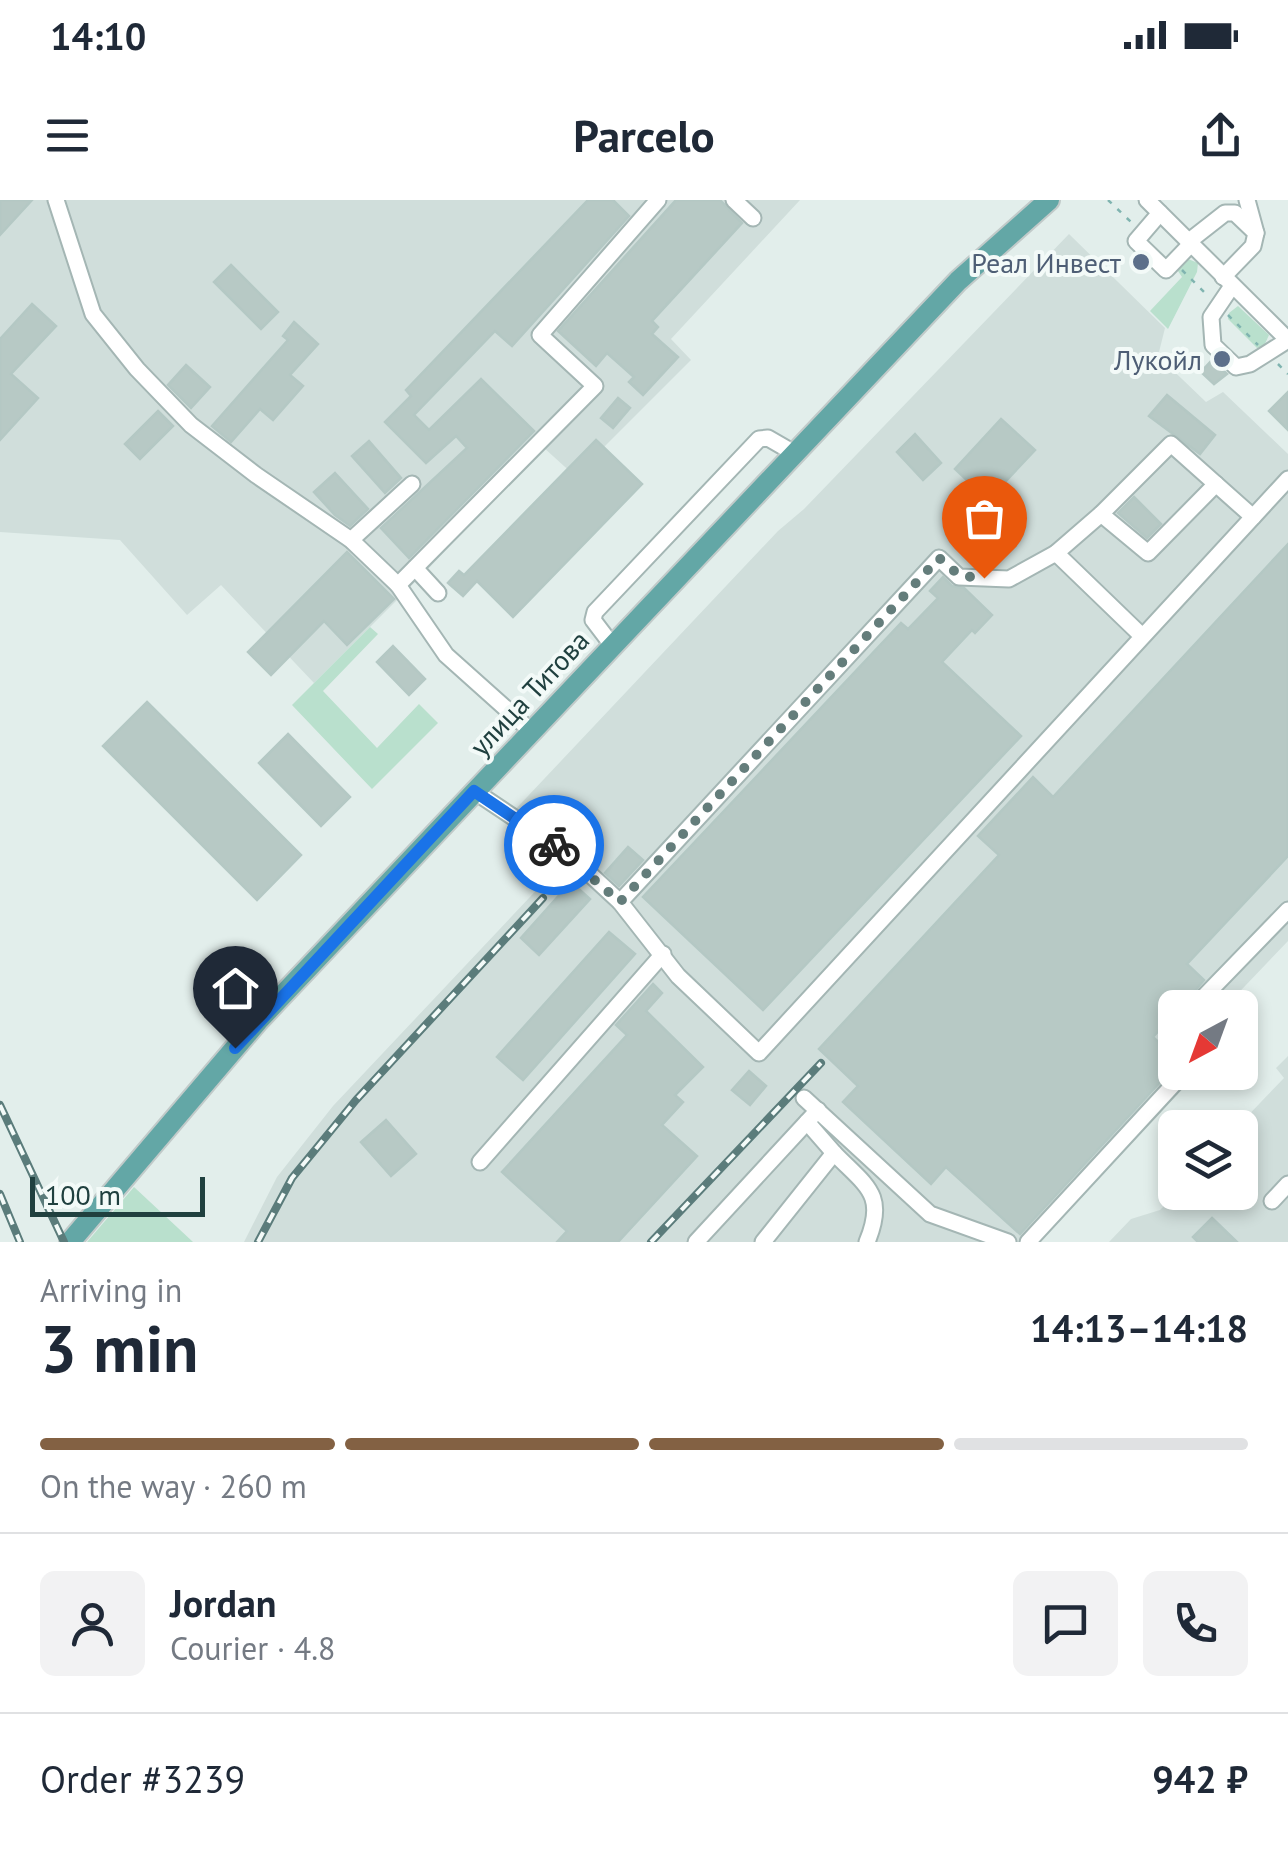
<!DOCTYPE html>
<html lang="en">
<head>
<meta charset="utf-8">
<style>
  body { margin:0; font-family:"PT Sans",sans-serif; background:#f2f2f3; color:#1f2937; height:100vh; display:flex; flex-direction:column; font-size:38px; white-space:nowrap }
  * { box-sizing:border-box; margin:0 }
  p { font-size:32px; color:#747a83 }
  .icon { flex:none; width:55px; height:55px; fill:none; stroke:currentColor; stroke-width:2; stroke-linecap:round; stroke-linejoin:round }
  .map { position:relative; height:1042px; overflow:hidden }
  .side { display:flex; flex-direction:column; background:#fff; flex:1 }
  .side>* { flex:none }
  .needle { width:65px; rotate:221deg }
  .buttons { position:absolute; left:1158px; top:790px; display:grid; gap:20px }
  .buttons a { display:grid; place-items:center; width:100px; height:100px; border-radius:15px; background:#fff; box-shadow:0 5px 15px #0003; font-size:50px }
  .scale { position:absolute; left:30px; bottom:25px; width:175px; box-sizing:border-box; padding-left:10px; border:5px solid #20403f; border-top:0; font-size:28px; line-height:35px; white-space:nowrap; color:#20403f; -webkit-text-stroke:8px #f3faf8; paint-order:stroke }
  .pin { position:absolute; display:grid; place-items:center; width:85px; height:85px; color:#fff; margin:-102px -42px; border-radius:50% 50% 50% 0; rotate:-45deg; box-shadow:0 0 10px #0007 }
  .pin .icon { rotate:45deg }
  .courier { position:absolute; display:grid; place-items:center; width:100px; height:100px; margin:-50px; border:8px solid #1a73e8; border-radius:50%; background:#fff; color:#222; box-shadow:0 2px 12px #0007 }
  .headline em { font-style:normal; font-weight:600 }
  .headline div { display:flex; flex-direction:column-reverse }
  .headline { display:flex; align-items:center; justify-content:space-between; height:170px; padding:0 40px }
  h1 { font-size:65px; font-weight:600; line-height:75px }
  .bar { display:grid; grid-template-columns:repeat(4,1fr); gap:15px 10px; align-content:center; height:120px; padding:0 40px }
  .bar i { height:12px; border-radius:8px; background:#e0e1e3 }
  .bar .current { background:#836143 }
  .bar p { grid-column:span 4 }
  .line { display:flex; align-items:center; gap:25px; padding:0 40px; border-top:2px solid #e0e1e3 }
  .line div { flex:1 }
  .round { display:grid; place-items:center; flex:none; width:105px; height:105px; border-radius:15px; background:#f2f2f3 }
  .status { display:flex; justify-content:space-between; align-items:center; height:70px; padding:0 50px; background:#fff; direction:ltr }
  .status svg { height:28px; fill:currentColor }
  header { display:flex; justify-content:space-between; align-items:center; height:130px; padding:0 40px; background:#fff; font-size:45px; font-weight:600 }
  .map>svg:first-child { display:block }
  .built { fill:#d0dedb }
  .green { fill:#b9e0cd }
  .building { fill:#b7c9c5; stroke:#b4c8c4; stroke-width:2.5 }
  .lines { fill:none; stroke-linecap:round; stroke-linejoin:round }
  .minor-casing { stroke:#a4b6b4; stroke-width:19 }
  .major-casing { stroke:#c1cac9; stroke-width:24 }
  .path { stroke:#80b4b0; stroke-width:2.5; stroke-dasharray:5 8; stroke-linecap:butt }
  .minor { stroke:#fff; stroke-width:15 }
  .major { stroke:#63a7a6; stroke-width:20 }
  .rail-casing { stroke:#5b7c7b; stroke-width:8 }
  .rail { stroke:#f3faf8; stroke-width:4; stroke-dasharray:11; stroke-linecap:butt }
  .done { stroke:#647d7b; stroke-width:10; stroke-dasharray:0 18 }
  .route { stroke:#1a73e8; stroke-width:12 }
  .service-dot { fill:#5c6f8a; stroke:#f3faf8; stroke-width:4 }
  .labels { text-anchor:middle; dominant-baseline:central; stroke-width:8; stroke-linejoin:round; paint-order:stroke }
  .service-label { font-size:28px; fill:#4e5e75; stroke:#f3faf8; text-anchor:end }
  .street-label { font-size:28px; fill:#20403f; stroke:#f3faf8 }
</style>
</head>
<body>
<div class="status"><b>14:10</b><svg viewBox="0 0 49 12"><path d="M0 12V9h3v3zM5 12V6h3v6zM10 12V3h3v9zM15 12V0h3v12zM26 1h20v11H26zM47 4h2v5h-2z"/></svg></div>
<header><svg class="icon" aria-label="menu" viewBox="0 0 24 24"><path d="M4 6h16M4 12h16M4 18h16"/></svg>Parcelo<svg class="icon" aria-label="share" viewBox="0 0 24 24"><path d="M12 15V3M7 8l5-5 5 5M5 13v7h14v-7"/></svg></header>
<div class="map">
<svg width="1288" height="1042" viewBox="0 0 1288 1042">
  <rect width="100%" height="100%" fill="#e2eeeb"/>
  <g class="built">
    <path d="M 0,0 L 800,0 L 671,139 L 691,160 L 575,276 L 543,247 L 430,367 L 314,483 L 221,385 L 187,415 L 120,340 L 0,332 Z"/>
    <path d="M 1069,34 L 1165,128 L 1158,156 L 1206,202 L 1223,192 L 1288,254 L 1288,741 L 1225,807 L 1175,808 L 1175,872 L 1193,873 L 1192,879 L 1040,1042 L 244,1042 L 277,977 L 333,906 L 563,662 L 511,614 L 778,331 L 804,309 Z"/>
    <path d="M 1288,856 L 1288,1042 L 1109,1042 L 1131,1019 L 1160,1010 L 1177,993 L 1240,992 L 1240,928 L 1237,927 L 1284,878 L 1276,868 Z"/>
  </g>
  <g class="green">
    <path d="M 1188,59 L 1198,63 L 1197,72 L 1168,129 L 1150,111 L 1182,77 L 1176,68 Z"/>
    <path d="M 1238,106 L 1269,135 L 1264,146 L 1257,148 L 1228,119 L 1229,113 Z"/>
    <path d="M 370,427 L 378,434 L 323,491 L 377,548 L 419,504 L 438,523 L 372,589 L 292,505 Z"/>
    <path d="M 134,987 L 193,1042 L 87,1042 Z"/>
  </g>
  <g class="building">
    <path d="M 0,0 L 32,0 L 0,35 Z"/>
    <path d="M 588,0 L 613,0 L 629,16 L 512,146 L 495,131 L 414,215 L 429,230 L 481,179 L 534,231 L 409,358 L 381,328 L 467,248 L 456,236 L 426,263 L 385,222 L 411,196 L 406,190 Z"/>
    <path d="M 676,0 L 720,0 L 742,23 L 652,121 L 658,127 L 652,134 L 678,157 L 643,195 L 629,182 L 634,177 L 607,153 L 596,166 L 558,131 Z"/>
    <path d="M 231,65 L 278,112 L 261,129 L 214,82 Z"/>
    <path d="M 32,104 L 56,126 L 11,174 L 38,198 L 0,240 L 0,139 Z"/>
    <path d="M 294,122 L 318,144 L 290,175 L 303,186 L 273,220 L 260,209 L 231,242 L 212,226 L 288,140 L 283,136 Z"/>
    <path d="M 1212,160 L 1227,174 L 1214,184 L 1201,172 Z"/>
    <path d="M 186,165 L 210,187 L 191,208 L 168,185 Z"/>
    <path d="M 1288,192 L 1288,230 L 1269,211 Z"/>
    <path d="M 1167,195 L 1215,235 L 1200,254 L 1149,216 Z"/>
    <path d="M 618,198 L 630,208 L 613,228 L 601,218 Z"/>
    <path d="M 158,211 L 173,226 L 140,259 L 125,244 Z"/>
    <path d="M 1001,219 L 1035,250 L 988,300 L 955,269 Z"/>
    <path d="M 915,234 L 941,263 L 923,280 L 897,252 Z"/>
    <path d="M 596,240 L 642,284 L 513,417 L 477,381 L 463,396 L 448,383 L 459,371 L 464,375 Z"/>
    <path d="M 369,241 L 401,278 L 385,293 L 352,256 Z"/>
    <path d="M 335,273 L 368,309 L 350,326 L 335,315 L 314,292 Z"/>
    <path d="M 1134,297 L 1161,324 L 1147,338 L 1118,313 Z"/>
    <path d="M 1288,344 L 1288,656 L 1187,764 L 1204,780 L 1180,808 L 1175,808 L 1175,813 L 1153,837 L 1175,858 L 1175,866 L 1020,1034 L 946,967 L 931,984 L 843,902 L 858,886 L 819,849 L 999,655 L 978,636 L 1033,577 L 1053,597 Z"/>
    <path d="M 347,352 L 394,399 L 347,445 L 324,421 L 271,475 L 248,452 Z"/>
    <path d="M 943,377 L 952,386 L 964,388 L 992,415 L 975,433 L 972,430 L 942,462 L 1021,536 L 763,810 L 643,697 L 901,423 L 908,429 L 938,398 L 930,391 Z"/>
    <path d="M 393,446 L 425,479 L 409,495 L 377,462 Z"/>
    <path d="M 147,502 L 301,655 L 257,700 L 103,546 Z"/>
    <path d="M 288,534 L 350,597 L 321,626 L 259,563 Z"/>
    <path d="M 628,647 L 643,660 L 619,686 L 605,673 Z"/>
    <path d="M 571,682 L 590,699 L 539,755 L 521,738 Z"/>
    <path d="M 609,732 L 635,754 L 523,880 L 497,857 Z"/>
    <path d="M 653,784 L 662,793 L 646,811 L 703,867 L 675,895 L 683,902 L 662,925 L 697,956 L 618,1042 L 557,1042 L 567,1031 L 502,972 L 627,835 L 616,825 Z"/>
    <path d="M 749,871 L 766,886 L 750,905 L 732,890 Z"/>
    <path d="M 386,920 L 416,954 L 391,976 L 361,942 Z"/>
    <path d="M 1212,1018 L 1237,1042 L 1198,1042 L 1193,1037 Z"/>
  </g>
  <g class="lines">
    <defs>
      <g id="minor">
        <path d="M 56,0 L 93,114 L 137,169 L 191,225 L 256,275 L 351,340 L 398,385 L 595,186 L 540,135 L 658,0"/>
        <path d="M 734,0 L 753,18"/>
        <path d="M 1147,0 L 1288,140"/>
        <path d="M 1247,0 L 1256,33"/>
        <path d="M 1160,13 L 1136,41 L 1166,70 L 1191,44"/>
        <path d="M 1188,42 L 1225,13 L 1235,13 L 1256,33 L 1253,46 L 1223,77"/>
        <path d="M 1232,86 L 1211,117 L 1213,145 L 1236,167 L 1250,164 L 1288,140"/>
        <path d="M 1101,314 L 1148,353 L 1216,284"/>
        <path d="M 351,340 L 412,284"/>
        <path d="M 1056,353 L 1101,314 L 1171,244 L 1253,317"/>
        <path d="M 415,368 L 438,393"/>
        <path d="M 398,385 L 446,455 L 531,531"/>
        <path d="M 1142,436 L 1056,353 L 1009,379 L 959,377 L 939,358 L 620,702 L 678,776 L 759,853 L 1288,279"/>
        <path d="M 612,445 L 593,420 L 595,412 L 759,239 L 768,238 L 794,253"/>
        <path d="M 474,591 L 567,653 L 620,702"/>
        <path d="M 1193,808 L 1288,710"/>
        <path d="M 804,898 L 930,1014 L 1008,1042"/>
        <path d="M 834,953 C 866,986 887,994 867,1042"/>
        <path d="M 480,962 L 663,754"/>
        <path d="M 1272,1001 L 1288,984"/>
        <path d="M 696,1042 L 818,910"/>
        <path d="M 763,1042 L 834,953 L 807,922"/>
        <path d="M 1028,1042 L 1185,872"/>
      </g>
      <path id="major" d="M 70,1042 L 258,821 L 958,81 L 1049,0"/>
    </defs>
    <use href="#minor" class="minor-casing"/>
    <use href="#major" class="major-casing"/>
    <g class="path">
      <path d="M 1108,0 L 1132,23"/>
      <path d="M 1182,70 L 1208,96"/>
      <path d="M 1228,115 L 1258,145"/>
      <path d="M 1278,164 L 1288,174"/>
    </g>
    <use href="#minor" class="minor"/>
    <use href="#major" class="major"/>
    <defs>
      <g id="rail">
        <path d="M 0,905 L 64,1042"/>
        <path d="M 0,994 L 20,1042"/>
        <path d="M 258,1042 L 292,978 L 356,900 L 543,698"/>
        <path d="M 651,1042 L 821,863"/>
      </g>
    </defs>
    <use href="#rail" class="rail-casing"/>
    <use href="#rail" class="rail"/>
  </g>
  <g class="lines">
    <path class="done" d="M 554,645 L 620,702 L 939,358 L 960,376 L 984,378"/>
    <path class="route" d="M 235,848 L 474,591 L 554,645"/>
  </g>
  <g class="service-dot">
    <circle cx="1141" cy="62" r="10"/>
    <circle cx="1222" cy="159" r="10"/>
  </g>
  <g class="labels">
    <g class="service-label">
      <text x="1121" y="62">Реал Инвест</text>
      <text x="1202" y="159">Лукойл</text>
    </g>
    <g class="street-label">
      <text transform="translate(529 493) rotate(-47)">улица Титова</text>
    </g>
  </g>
</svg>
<div class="buttons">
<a><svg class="needle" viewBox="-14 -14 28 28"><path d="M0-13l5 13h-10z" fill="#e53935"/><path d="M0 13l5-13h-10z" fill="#747a83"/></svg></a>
<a><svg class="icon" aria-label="layers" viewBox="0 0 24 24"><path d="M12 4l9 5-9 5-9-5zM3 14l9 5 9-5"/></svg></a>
</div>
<div class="scale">100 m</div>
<div class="pin" style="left:984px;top:378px;background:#ea580c"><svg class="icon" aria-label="bag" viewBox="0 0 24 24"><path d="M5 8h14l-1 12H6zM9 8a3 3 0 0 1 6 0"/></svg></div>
<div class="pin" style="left:235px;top:848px;background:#1f2937"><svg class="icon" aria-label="home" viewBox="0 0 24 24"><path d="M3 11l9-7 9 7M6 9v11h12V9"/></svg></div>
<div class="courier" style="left:554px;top:645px"><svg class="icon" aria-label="bike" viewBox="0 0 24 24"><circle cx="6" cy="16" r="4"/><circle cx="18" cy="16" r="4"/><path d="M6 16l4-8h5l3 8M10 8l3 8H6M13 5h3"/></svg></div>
</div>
<section class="side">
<div class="headline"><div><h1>3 min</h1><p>Arriving in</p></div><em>14:13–14:18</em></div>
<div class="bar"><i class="current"></i><i class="current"></i><i class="current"></i><i></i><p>On the way · 260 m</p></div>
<div class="line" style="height:180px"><a class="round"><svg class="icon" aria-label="person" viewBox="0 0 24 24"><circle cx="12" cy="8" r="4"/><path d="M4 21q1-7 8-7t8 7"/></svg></a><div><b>Jordan</b><p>Courier · 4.8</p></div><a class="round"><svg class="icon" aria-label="chat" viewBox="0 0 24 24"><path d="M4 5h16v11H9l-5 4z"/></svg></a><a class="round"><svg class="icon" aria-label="phone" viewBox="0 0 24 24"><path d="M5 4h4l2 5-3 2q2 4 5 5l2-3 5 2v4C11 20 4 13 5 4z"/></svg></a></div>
<div class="line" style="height:130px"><div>Order #3239</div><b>942 ₽</b></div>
</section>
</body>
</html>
